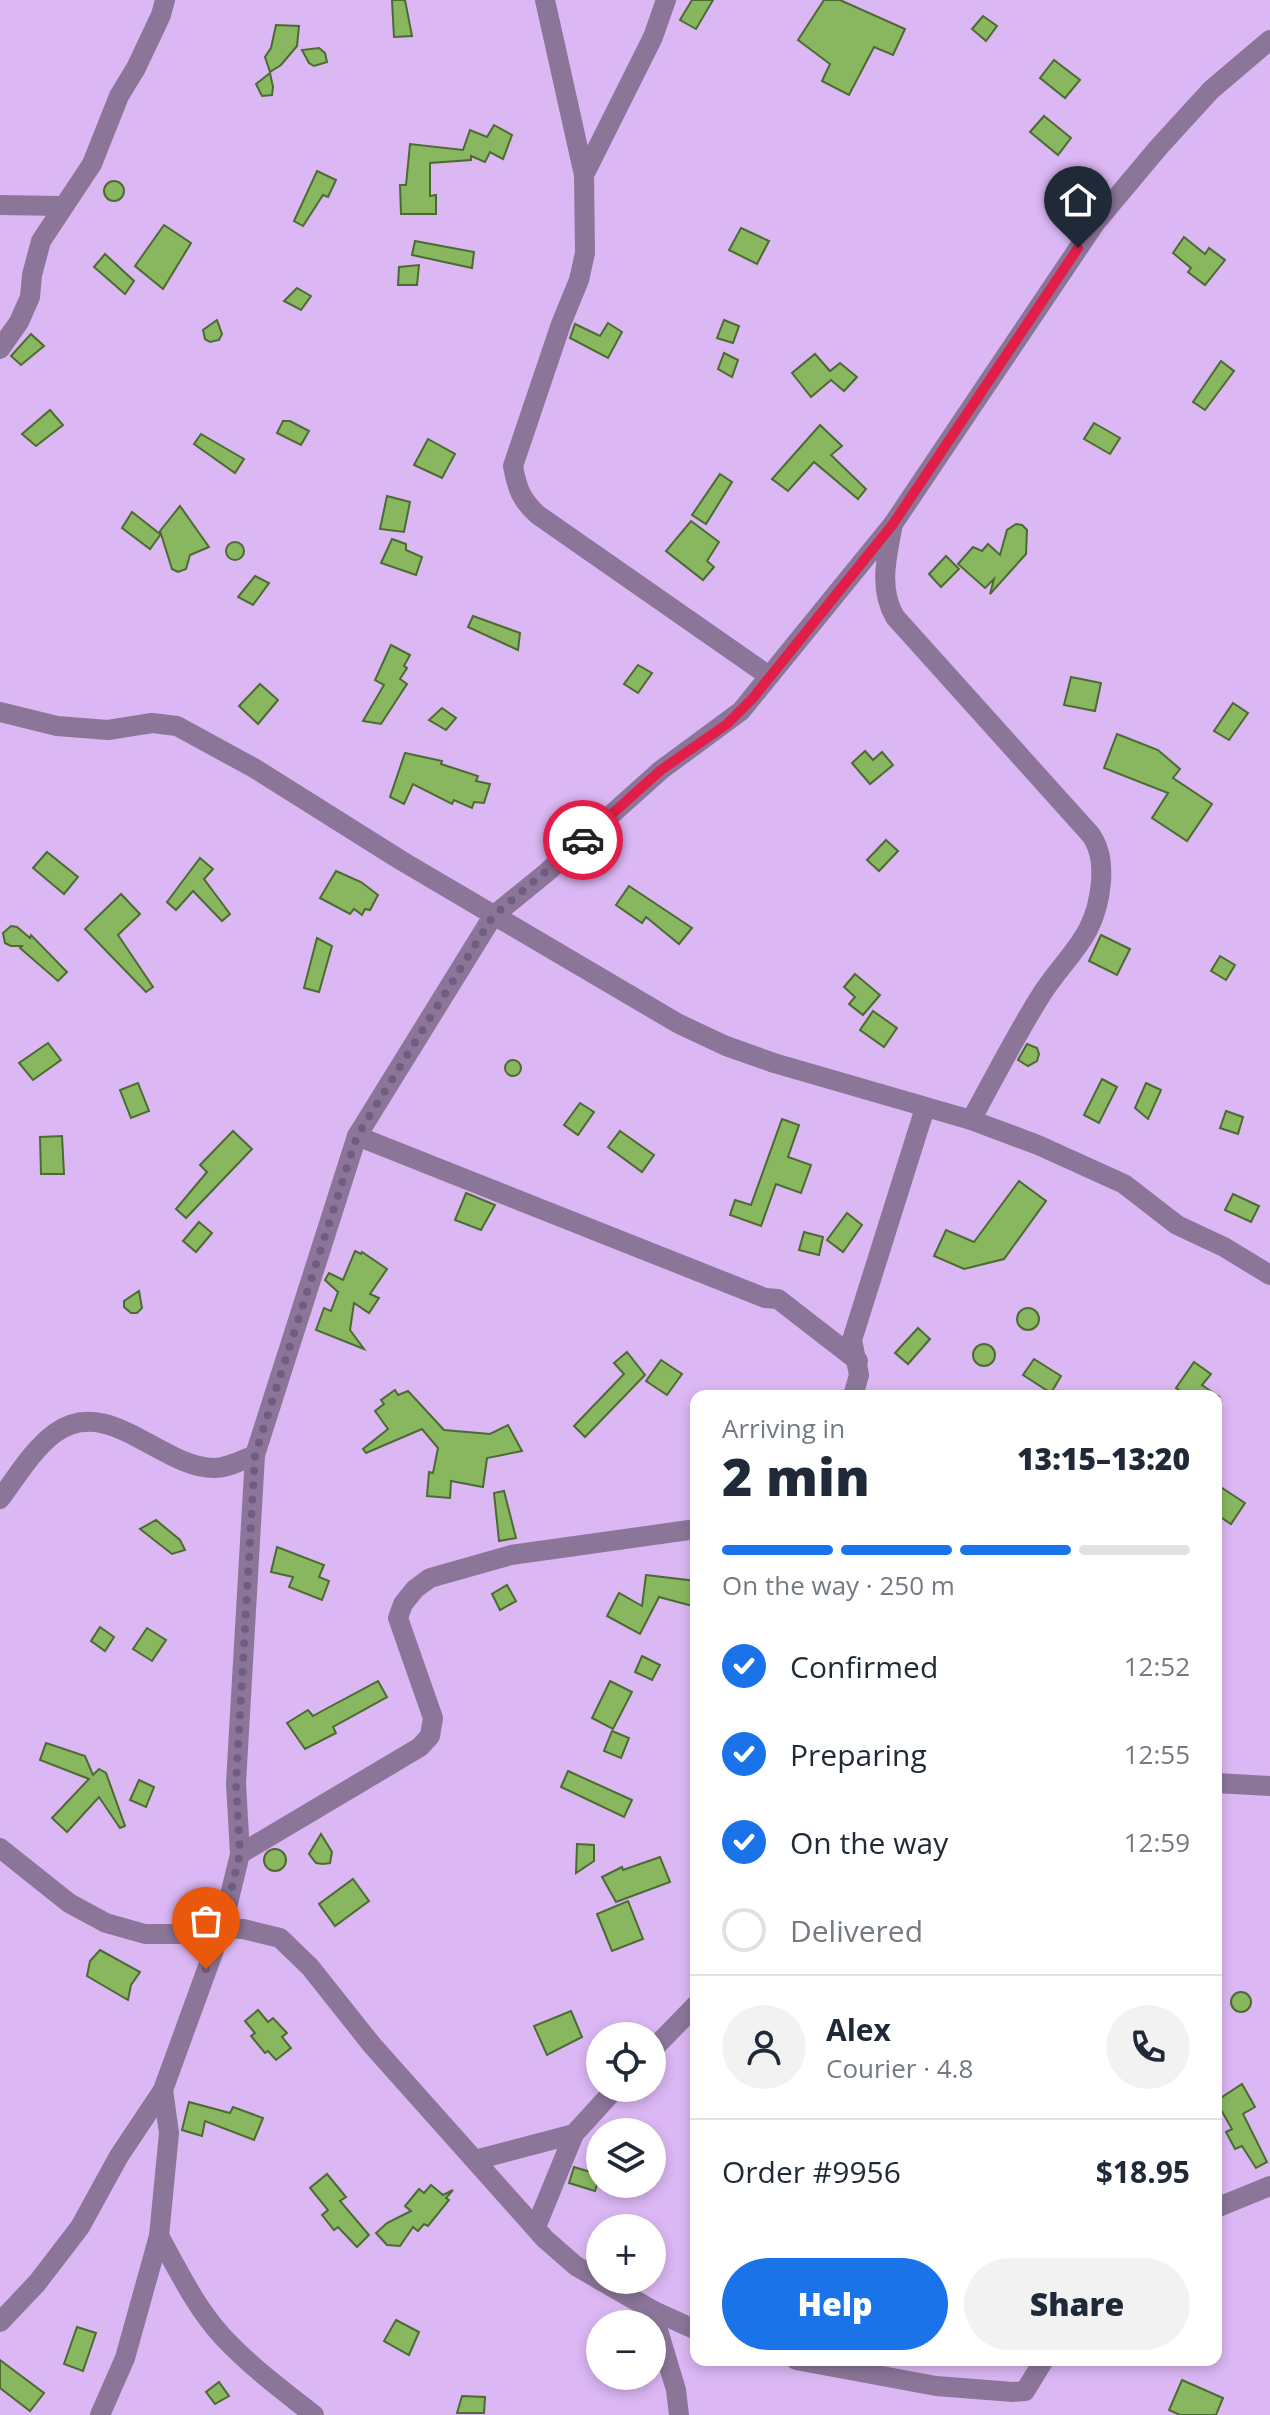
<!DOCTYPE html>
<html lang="en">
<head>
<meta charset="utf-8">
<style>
  body { margin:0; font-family:"Open Sans",sans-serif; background:#f2f2f3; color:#1f2937; height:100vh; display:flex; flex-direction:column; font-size:30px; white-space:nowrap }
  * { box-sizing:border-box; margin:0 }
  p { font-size:26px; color:#747a83 }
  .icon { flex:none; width:44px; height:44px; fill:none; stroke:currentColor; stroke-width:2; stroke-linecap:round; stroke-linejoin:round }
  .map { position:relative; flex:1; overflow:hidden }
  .panel { position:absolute; left:690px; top:1390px; width:532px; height:976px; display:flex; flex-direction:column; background:#fff; border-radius:16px; box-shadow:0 4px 12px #0003 }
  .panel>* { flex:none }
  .tools { position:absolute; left:586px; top:2022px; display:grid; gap:16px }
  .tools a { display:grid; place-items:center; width:80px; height:80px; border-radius:50%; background:#fff; box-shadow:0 4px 12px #0003; font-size:40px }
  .pin { position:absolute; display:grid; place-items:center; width:68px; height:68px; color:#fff; margin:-82px -34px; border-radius:50% 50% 50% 0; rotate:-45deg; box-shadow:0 0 8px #0007 }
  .pin .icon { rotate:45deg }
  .courier { position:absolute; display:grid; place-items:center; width:80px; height:80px; margin:-40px; border:6px solid #e11d48; border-radius:50%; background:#fff; color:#222; box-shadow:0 2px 10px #0007 }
  .summary em { font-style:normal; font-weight:800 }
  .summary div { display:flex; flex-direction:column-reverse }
  .summary { display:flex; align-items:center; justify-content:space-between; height:136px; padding:0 32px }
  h1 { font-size:52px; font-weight:800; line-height:60px }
  .bar { display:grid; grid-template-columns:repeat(4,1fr); gap:12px 8px; align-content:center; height:96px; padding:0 32px }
  .bar i { height:10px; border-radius:6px; background:#e0e1e3 }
  .bar .on { background:#1a73e8 }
  .bar p { grid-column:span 4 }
  .line { display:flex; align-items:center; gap:20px; padding:0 32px; border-top:2px solid #e0e1e3 }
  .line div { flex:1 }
  .round { display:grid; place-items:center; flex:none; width:84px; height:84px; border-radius:42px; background:#f2f2f3 }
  ol { padding:0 32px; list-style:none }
  li { display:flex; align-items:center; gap:24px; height:88px }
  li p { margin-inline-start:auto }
  li .icon { padding:8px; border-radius:50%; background:#1a73e8; color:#fff; stroke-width:4 }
  li:last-child { color:#747a83 }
  li i { width:44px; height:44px; border:4px solid #e0e1e3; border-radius:50% }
  .cta { display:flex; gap:16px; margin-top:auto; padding:16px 32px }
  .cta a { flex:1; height:92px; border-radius:48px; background:#1a73e8; color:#fff; font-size:32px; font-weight:800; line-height:92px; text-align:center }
  .cta a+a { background:#f2f2f3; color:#1f2937 }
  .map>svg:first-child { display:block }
  .building { fill:#89b760; stroke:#4c6a31; stroke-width:2 }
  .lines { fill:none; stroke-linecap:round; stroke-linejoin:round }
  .minor { stroke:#8b7699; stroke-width:20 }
  .done { stroke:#725c81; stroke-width:8; stroke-dasharray:0 14.4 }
  .route { stroke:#e11d48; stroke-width:10 }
</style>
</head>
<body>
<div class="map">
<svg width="1270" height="2415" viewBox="0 0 1270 2415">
  <rect width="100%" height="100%" fill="#dbb7f3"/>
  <g class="building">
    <path d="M 392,0 L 405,0 L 412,36 L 394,37 Z"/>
    <path d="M 692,0 L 713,0 L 696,29 L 680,20 Z"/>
    <path d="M 824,0 L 840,0 L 905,29 L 893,55 L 874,47 L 849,95 L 822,81 L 830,64 L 798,40 Z"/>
    <path d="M 983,16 L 997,26 L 986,41 L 972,29 Z"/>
    <path d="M 276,25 L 299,26 L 297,46 L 281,65 L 270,72 L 265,57 L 271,48 Z"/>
    <path d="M 319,48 L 325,53 L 327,62 L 314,66 L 309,63 L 302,50 Z"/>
    <path d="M 1054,60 L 1080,80 L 1065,98 L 1040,78 Z"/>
    <path d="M 270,73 L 273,87 L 272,95 L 262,96 L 256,84 Z"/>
    <path d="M 1044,116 L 1071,138 L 1058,155 L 1030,132 Z"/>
    <path d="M 494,125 L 512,135 L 503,159 L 490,152 L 485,162 L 471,156 L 471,160 L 430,163 L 430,196 L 436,195 L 436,214 L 401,214 L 400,185 L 406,185 L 410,144 L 463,150 L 470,130 L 487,137 Z"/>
    <path d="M 317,171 L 336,180 L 328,197 L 323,195 L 303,226 L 294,221 Z"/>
    <circle cx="114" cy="191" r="10"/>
    <path d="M 164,225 L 191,243 L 163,289 L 135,266 Z"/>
    <path d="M 741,228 L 769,241 L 757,264 L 729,250 Z"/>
    <path d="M 1184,237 L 1205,254 L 1209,248 L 1225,260 L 1205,285 L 1188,272 L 1191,268 L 1173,253 Z"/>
    <path d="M 415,241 L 474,252 L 472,268 L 412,255 Z"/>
    <path d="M 105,254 L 134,281 L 125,294 L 94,267 Z"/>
    <path d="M 419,265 L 417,285 L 398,285 L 399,267 Z"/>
    <path d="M 297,288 L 311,296 L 301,310 L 284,301 Z"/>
    <path d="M 217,320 L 222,334 L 219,340 L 210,342 L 205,339 L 203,330 Z"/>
    <path d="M 724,320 L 739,326 L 733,343 L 717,338 Z"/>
    <path d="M 608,323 L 622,332 L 608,358 L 570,338 L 575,324 L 600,336 Z"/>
    <path d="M 31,334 L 44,346 L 21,365 L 11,356 Z"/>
    <path d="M 724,353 L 738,360 L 732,377 L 718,369 Z"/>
    <path d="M 815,354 L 830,371 L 840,363 L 857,377 L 844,391 L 831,380 L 811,397 L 792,373 Z"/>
    <path d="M 1221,361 L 1234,371 L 1205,410 L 1193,402 Z"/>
    <path d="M 50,410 L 63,425 L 36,446 L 22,434 Z"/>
    <path d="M 283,421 L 290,421 L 309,431 L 301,445 L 277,433 Z"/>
    <path d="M 1094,423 L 1120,438 L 1110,454 L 1084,439 Z"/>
    <path d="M 820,425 L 842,446 L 831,455 L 866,489 L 858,499 L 814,462 L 788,491 L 772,479 Z"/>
    <path d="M 201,434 L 244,459 L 235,473 L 194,444 Z"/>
    <path d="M 428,439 L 455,454 L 442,478 L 414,465 Z"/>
    <path d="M 720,474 L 732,482 L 706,524 L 692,515 Z"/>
    <path d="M 387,496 L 410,502 L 404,532 L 380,529 Z"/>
    <path d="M 180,506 L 209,547 L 190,555 L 186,569 L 178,572 L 172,569 L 161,534 L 150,549 L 122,528 L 132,512 L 160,534 L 160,531 Z"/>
    <path d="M 691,521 L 719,542 L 707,561 L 714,567 L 703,580 L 666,551 Z"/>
    <path d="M 1016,524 L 1022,525 L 1027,530 L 1026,554 L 990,594 L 994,579 L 985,588 L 958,564 L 973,547 L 982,551 L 988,544 L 1000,555 L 1007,530 Z"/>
    <path d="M 392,539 L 406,544 L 406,550 L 422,557 L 416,575 L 381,563 Z"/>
    <circle cx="235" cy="551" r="9"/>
    <path d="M 946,556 L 959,569 L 941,587 L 929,574 Z"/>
    <path d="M 255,576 L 269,583 L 253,605 L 238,597 Z"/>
    <path d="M 473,616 L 520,633 L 518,650 L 468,627 Z"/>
    <path d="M 391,645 L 410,655 L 404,666 L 407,668 L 400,679 L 407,684 L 381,724 L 363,721 L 384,685 L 375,680 Z"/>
    <path d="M 638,665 L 652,673 L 638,693 L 624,684 Z"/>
    <path d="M 1071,677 L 1101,683 L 1095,711 L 1064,705 Z"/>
    <path d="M 260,684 L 278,700 L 258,724 L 239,706 Z"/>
    <path d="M 1233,703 L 1248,713 L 1229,740 L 1214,731 Z"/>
    <path d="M 442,708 L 456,718 L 446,730 L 429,720 Z"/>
    <path d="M 1117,734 L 1158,750 L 1180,769 L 1173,778 L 1212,804 L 1187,841 L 1152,818 L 1168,793 L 1104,768 Z"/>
    <path d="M 865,751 L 873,760 L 882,752 L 893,765 L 870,784 L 852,763 Z"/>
    <path d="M 405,753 L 442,761 L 441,764 L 478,776 L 476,781 L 490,784 L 484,803 L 474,802 L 472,808 L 454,800 L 452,804 L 413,784 L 404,804 L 390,797 Z"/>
    <path d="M 886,840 L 898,851 L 879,871 L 867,860 Z"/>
    <path d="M 47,852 L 78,877 L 64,894 L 33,868 Z"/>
    <path d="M 200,858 L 213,869 L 204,879 L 230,914 L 222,921 L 193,891 L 176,910 L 167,902 Z"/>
    <path d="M 336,871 L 361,882 L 378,895 L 370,910 L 365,909 L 362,915 L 354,909 L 350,914 L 320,898 Z"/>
    <path d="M 629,886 L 692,928 L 679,944 L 646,917 L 642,923 L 616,905 Z"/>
    <path d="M 121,894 L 140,914 L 118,935 L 153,987 L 146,992 L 85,929 Z"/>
    <path d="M 11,926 L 17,927 L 30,938 L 31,935 L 67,972 L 58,981 L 20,948 L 22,946 L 11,946 L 5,943 L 3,933 Z"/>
    <path d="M 1101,935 L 1130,949 L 1117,975 L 1089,961 Z"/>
    <path d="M 317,938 L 332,946 L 319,992 L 304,988 Z"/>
    <path d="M 1220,956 L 1235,965 L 1226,980 L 1211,971 Z"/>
    <path d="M 855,974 L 880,995 L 863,1015 L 849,1004 L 855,997 L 844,987 Z"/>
    <path d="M 873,1011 L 897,1028 L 884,1047 L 860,1030 Z"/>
    <path d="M 48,1043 L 61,1060 L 33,1080 L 19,1063 Z"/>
    <path d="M 1027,1044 L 1037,1048 L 1039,1054 L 1037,1061 L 1028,1066 L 1018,1060 Z"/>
    <circle cx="513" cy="1068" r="8"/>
    <path d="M 1102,1079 L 1117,1087 L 1099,1123 L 1084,1115 Z"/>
    <path d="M 138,1083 L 149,1111 L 131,1118 L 120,1090 Z"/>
    <path d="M 1146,1083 L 1161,1090 L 1148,1119 L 1135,1108 Z"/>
    <path d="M 580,1103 L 594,1112 L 578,1135 L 564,1125 Z"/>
    <path d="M 1226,1111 L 1243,1117 L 1238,1134 L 1220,1128 Z"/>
    <path d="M 782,1119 L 799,1125 L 788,1157 L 811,1165 L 801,1193 L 776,1184 L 761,1226 L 730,1215 L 735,1200 L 751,1205 Z"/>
    <path d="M 233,1131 L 252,1149 L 186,1218 L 176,1209 L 207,1172 L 200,1165 Z"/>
    <path d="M 620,1131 L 654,1155 L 642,1172 L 608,1147 Z"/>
    <path d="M 62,1136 L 64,1174 L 41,1174 L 40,1137 Z"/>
    <path d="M 1019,1181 L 1046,1201 L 1004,1259 L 964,1269 L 934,1256 L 946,1230 L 974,1242 Z"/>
    <path d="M 466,1193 L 495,1205 L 481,1230 L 455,1220 Z"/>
    <path d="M 1233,1194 L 1259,1206 L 1251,1222 L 1225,1210 Z"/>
    <path d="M 847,1213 L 862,1225 L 843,1252 L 827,1240 Z"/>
    <path d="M 199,1222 L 212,1233 L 196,1252 L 183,1241 Z"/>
    <path d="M 804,1232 L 823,1237 L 819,1255 L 799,1250 Z"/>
    <path d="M 355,1251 L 361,1254 L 362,1252 L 387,1269 L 370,1294 L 379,1298 L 369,1313 L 354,1303 L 350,1330 L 364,1349 L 316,1330 L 324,1308 L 331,1311 L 338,1292 L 325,1280 L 329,1273 L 343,1280 Z"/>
    <path d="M 139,1291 L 142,1308 L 137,1313 L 131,1313 L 124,1307 L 124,1301 Z"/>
    <circle cx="1028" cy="1319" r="11"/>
    <path d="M 918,1328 L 930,1339 L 908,1364 L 895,1353 Z"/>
    <circle cx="984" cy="1355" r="11"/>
    <path d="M 627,1352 L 645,1375 L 585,1437 L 574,1426 L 624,1374 L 614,1363 Z"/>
    <path d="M 1034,1359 L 1061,1376 L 1051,1393 L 1023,1375 Z"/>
    <path d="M 661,1360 L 682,1374 L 667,1395 L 646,1381 Z"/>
    <path d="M 1194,1362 L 1211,1374 L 1202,1385 L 1218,1396 L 1188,1396 L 1176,1388 Z"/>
    <path d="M 395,1390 L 398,1395 L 408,1391 L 444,1430 L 490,1434 L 508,1425 L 522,1451 L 487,1458 L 483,1487 L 451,1481 L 450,1498 L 427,1496 L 429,1472 L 433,1473 L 438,1448 L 422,1429 L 366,1453 L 363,1449 L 388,1429 L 375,1411 L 384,1404 L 381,1400 Z"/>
    <path d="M 1216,1484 L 1245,1503 L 1231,1524 L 1216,1514 Z"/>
    <path d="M 504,1491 L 516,1538 L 499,1541 L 494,1493 Z"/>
    <path d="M 156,1520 L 180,1540 L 185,1550 L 172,1554 L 140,1529 Z"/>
    <path d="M 277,1547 L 324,1565 L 319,1577 L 329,1581 L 322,1600 L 289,1587 L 293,1577 L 271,1572 Z"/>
    <path d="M 646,1575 L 696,1581 L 696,1607 L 659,1597 L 640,1634 L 607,1616 L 619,1593 L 642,1606 Z"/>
    <path d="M 507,1585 L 516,1601 L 500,1610 L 492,1594 Z"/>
    <path d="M 100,1627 L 114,1637 L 105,1651 L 91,1641 Z"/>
    <path d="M 147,1628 L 166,1640 L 152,1661 L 133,1649 Z"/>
    <path d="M 642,1656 L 660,1665 L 652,1680 L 635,1672 Z"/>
    <path d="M 378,1681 L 387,1697 L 333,1727 L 336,1733 L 305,1749 L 287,1723 L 308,1710 L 313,1716 L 322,1711 Z"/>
    <path d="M 610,1681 L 632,1692 L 613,1729 L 592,1718 Z"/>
    <path d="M 612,1731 L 629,1738 L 621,1758 L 604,1751 Z"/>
    <path d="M 46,1743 L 85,1756 L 93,1775 L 99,1769 L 106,1773 L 125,1826 L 120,1828 L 99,1797 L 67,1832 L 52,1818 L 89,1779 L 40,1760 Z"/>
    <path d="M 568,1771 L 632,1800 L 624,1817 L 561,1787 Z"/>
    <path d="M 139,1780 L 154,1787 L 146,1807 L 130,1800 Z"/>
    <path d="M 321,1834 L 332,1852 L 330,1863 L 323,1864 L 316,1863 L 309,1854 Z"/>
    <path d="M 577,1844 L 594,1845 L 594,1861 L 576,1873 Z"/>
    <circle cx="275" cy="1860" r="11"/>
    <path d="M 660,1857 L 670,1882 L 616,1902 L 602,1877 L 622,1867 L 623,1870 Z"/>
    <path d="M 353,1879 L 369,1901 L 335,1926 L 319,1904 Z"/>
    <path d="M 628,1901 L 643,1939 L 612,1951 L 597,1914 Z"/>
    <path d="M 100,1950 L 140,1972 L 131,1985 L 128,2000 L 87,1976 L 90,1961 Z"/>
    <circle cx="1241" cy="2002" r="10"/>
    <path d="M 258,2010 L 268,2022 L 273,2018 L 287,2033 L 282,2037 L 291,2048 L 276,2060 L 268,2051 L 265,2053 L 251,2036 L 255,2033 L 245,2021 Z"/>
    <path d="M 571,2011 L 582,2037 L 547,2055 L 534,2026 Z"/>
    <path d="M 1242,2084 L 1255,2107 L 1243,2114 L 1267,2162 L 1256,2168 L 1242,2146 L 1235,2149 L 1226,2132 L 1232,2129 L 1216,2101 Z"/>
    <path d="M 189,2102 L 230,2113 L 233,2107 L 263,2118 L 254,2140 L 205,2121 L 202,2136 L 182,2130 Z"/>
    <path d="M 574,2167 L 600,2175 L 595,2191 L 569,2183 Z"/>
    <path d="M 327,2174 L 346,2197 L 340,2201 L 369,2235 L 357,2247 L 338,2227 L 334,2230 L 322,2215 L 328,2210 L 310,2188 Z"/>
    <path d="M 431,2185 L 443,2195 L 453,2190 L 446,2198 L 449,2200 L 428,2226 L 424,2224 L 418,2231 L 413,2227 L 400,2246 L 387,2245 L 376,2233 L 387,2223 L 411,2211 L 405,2206 L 419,2189 L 424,2193 Z"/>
    <path d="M 396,2320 L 419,2332 L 409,2355 L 384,2341 Z"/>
    <path d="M 77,2327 L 96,2333 L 83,2371 L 64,2364 Z"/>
    <path d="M 0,2360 L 44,2393 L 30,2411 L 0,2388 Z"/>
    <path d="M 1182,2380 L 1223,2398 L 1216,2415 L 1180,2415 L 1169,2410 Z"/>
    <path d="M 219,2382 L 229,2396 L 215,2404 L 206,2392 Z"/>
    <path d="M 462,2396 L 485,2397 L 484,2413 L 457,2413 Z"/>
  </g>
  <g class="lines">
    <g class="minor">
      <path d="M 545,0 L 584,175"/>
      <path d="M 666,0 L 653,37 L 584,175 L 585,253 L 579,280 L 561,324 L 513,466 C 517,488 521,500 538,515 L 769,676"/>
      <path d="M 0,205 L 62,206"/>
      <path d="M 0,349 L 19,322 L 30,297 L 32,275 L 41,241 L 92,164 L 119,96 L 136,68 L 161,15 L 165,0"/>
      <path d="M 893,524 L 1096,222 L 1158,148 L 1211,90 L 1270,40"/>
      <path d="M 0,712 L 57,726 L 108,730 L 152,723 L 177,726 L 254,768 L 402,861 L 679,1024 L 726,1046 L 774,1063 L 971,1120 L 1038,1145 L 1124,1184 L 1177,1225 L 1224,1247 L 1270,1275"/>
      <path d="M 357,1136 L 765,1298 L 778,1299 L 858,1361"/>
      <path d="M 853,1396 L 859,1375 L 852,1340 L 925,1108"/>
      <path d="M 0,1499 C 16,1478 33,1449 55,1433 C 108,1394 161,1468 214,1468 C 228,1468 242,1460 255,1455"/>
      <path d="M 1216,1783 L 1270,1786"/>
      <path d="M 0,1848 L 69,1903 L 106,1923 L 145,1934 L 179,1934 L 222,1928 L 243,1929 L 280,1938 L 310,1967 L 372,2045 L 545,2239 L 576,2266 L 600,2280"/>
      <path d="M 240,1854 L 420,1747 L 430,1736 L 433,1718 L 398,1618 L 403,1604 L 415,1589 L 430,1578 L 511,1555 L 696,1529"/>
      <path d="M 652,2050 L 696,2005"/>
      <path d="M 475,2160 L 574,2134"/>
      <path d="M 1216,2208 L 1270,2186"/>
      <path d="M 536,2227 L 574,2134 L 616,2088"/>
      <path d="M 159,2236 C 178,2270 196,2308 223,2337 C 250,2366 282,2390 314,2415"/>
      <path d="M 600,2280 L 652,2310 L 676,2390 L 679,2415"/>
      <path d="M 652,2310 L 696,2330"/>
      <path d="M 0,2322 L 37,2283 L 80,2227 L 119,2156 L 163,2090 L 222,1928 L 240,1854 L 236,1783 L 255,1455 L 357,1136 L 493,916 L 546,873 L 661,770 L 741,711 L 893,524 C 887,556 878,588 895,617 L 1091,835 C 1101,850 1102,865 1101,882 C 1096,941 1065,955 1038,1000 C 1014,1039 993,1080 971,1120"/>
      <path d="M 796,2360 L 936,2386 L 1013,2392 L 1025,2391 L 1044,2360"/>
      <path d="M 100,2415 L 125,2358 L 159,2236 L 169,2133 L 163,2090"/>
    </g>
  </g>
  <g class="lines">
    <path class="done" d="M 206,1969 L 222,1928 L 240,1854 L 236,1783 L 255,1455 L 357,1136 L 493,916 L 583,840"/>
    <path class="route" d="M 583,840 L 661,770 L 727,724 L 753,698 L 893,524 L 1078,248"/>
  </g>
</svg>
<div class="tools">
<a><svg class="icon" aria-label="locate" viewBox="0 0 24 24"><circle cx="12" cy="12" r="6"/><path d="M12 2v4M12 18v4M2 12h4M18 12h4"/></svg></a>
<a><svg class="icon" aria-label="layers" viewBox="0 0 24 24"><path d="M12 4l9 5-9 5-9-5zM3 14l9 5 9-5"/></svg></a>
<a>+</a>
<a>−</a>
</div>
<div class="pin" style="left:206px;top:1969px;background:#ea580c"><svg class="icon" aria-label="bag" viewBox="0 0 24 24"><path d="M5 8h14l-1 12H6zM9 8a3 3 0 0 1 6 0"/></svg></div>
<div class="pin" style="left:1078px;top:248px;background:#1f2937"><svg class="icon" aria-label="home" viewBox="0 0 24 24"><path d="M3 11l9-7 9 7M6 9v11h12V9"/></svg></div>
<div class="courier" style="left:583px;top:840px"><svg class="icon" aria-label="car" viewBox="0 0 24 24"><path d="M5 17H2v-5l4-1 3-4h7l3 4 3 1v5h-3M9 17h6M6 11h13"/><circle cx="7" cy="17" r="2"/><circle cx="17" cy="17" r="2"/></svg></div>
<section class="panel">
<div class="summary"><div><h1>2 min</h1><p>Arriving in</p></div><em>13:15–13:20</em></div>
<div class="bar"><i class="on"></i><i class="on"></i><i class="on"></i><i></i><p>On the way · 250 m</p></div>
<ol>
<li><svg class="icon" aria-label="check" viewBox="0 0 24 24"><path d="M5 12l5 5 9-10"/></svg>Confirmed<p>12:52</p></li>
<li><svg class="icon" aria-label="check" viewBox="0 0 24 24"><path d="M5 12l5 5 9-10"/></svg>Preparing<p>12:55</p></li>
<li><svg class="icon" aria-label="check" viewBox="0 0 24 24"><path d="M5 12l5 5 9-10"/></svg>On the way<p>12:59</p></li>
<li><i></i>Delivered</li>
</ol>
<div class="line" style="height:144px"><a class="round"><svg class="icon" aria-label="person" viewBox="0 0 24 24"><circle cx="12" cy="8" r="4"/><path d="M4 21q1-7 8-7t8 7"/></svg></a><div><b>Alex</b><p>Courier · 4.8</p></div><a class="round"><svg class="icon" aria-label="phone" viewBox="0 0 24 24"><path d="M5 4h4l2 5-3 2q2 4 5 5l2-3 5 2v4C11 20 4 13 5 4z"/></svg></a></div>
<div class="line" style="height:104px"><div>Order #9956</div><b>$18.95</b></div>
<div class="cta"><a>Help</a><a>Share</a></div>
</section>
</div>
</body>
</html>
